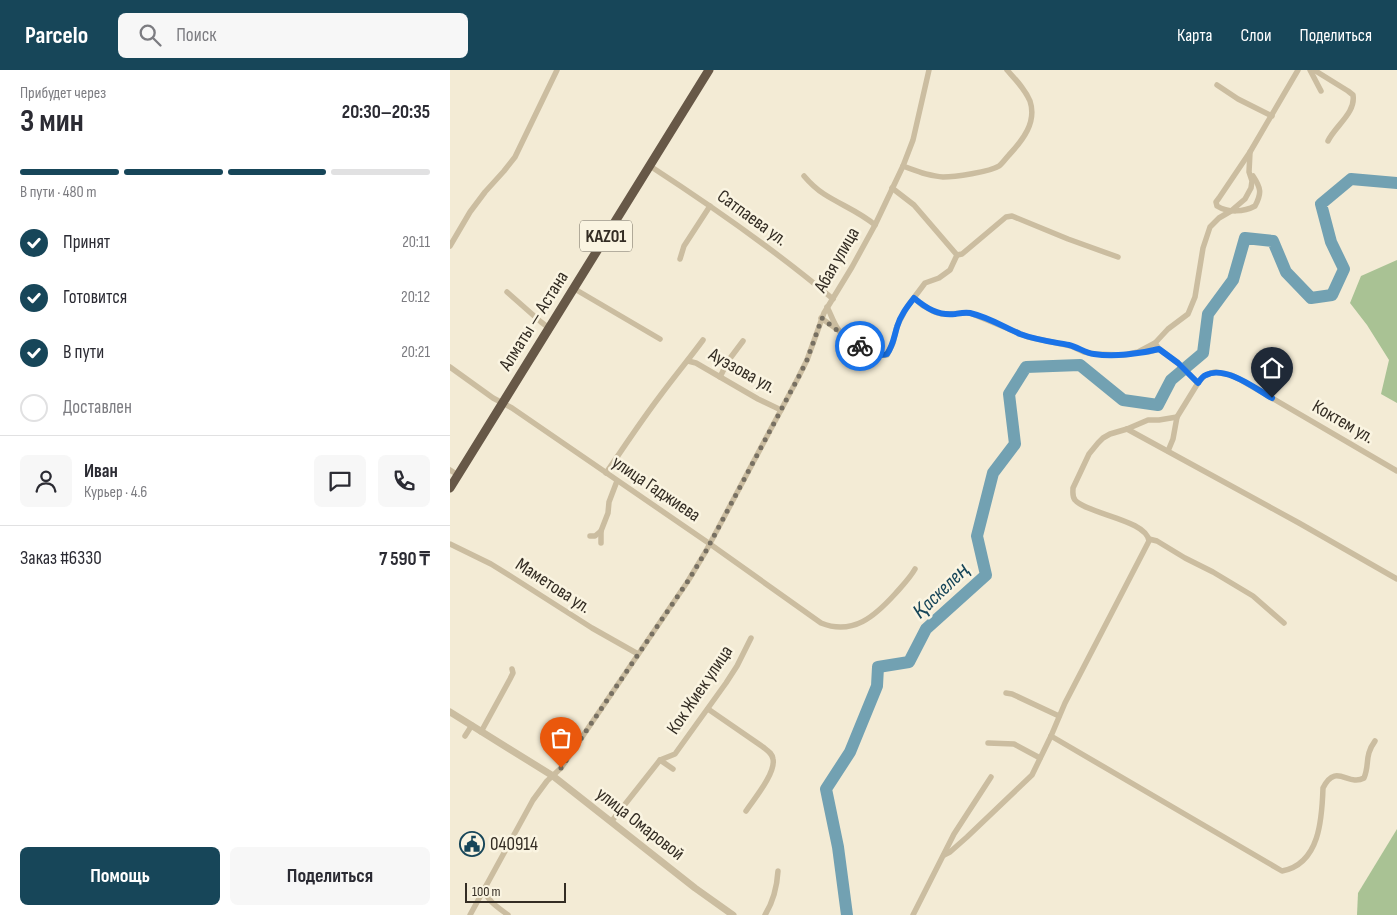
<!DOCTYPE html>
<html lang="ru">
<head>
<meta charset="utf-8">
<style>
  body { margin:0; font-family:"Sofia Sans Condensed",sans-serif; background:#f7f7f7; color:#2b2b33; height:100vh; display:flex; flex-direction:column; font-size:19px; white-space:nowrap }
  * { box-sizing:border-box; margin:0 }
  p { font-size:16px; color:#7c7c81 }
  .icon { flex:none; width:28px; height:28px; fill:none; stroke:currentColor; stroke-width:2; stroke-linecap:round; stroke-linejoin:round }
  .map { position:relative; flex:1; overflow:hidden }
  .side { display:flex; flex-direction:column; background:#fff; width:450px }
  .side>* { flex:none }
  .scale { position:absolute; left:15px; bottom:12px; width:101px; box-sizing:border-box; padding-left:5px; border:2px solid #342d24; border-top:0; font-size:14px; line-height:18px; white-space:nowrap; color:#342d24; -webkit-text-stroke:4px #faf4e1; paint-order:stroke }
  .pin { position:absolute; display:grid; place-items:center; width:42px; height:42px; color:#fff; margin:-51px -21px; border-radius:50% 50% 50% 0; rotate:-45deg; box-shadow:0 0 5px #0007 }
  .pin .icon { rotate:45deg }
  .courier { position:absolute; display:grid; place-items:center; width:50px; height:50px; margin:-25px; border:4px solid #1a73e8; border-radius:50%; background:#fff; color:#222; box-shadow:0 1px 6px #0007 }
  .overview em { font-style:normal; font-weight:700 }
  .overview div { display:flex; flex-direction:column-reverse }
  .overview { display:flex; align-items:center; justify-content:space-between; height:85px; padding:0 20px }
  h1 { font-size:32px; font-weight:700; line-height:38px }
  .bar { display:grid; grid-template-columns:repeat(4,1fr); gap:8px 5px; align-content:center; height:60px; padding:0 20px }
  .bar i { height:6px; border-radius:4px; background:#e1e1e2 }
  .bar .current { background:#174659 }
  .bar p { grid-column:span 4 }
  .line { display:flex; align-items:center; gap:12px; padding:0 20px; border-top:1px solid #e1e1e2 }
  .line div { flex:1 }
  .round { display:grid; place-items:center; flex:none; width:52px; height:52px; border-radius:8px; background:#f7f7f7 }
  ol { padding:0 20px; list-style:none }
  li { display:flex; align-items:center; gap:15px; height:55px }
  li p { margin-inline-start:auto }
  li .icon { padding:5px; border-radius:50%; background:#174659; color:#fff; stroke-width:4 }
  li:last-child { color:#7c7c81 }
  li i { width:28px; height:28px; border:2px solid #e1e1e2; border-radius:50% }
  .button { display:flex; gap:10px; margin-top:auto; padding:10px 20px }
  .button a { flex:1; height:58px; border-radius:8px; background:#174659; color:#fff; font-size:20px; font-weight:700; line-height:58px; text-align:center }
  .button a+a { background:#f7f7f7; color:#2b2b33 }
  header { display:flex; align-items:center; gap:30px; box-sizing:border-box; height:70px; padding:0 25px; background:#174659; color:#fff }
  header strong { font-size:24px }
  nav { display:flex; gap:28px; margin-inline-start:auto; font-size:18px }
  .search { width:350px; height:45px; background:#f7f7f7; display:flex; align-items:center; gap:12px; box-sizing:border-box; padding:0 18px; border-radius:8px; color:#7c7c81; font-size:19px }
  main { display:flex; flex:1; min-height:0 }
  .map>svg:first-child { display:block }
  .green { fill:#a9c294 }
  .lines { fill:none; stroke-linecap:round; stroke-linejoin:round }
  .river { stroke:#72a1b2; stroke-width:12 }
  .minor { stroke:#cbbda0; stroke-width:5.5 }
  .tertiary { stroke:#cbbda0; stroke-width:7 }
  .trunk { stroke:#675847; stroke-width:9 }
  .done { stroke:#777062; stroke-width:5; stroke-dasharray:0 9 }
  .route { stroke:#1a73e8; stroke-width:6 }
  .labels { text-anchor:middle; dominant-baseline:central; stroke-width:5; stroke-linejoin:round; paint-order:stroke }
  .shield { fill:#faf4e1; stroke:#6f695d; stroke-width:1 }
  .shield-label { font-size:18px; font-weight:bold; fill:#342d24 }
  .street-label { font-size:19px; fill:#342d24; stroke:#faf4e1 }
  .poi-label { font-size:19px; fill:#342d24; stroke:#faf4e1; text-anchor:start }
  .water-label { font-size:20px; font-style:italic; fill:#174659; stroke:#faf4e1 }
</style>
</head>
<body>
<header>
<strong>Parcelo</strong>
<div class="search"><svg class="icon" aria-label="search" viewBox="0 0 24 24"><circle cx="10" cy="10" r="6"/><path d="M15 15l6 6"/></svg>Поиск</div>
<nav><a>Карта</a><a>Слои</a><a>Поделиться</a></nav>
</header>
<main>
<section class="side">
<div class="overview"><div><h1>3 мин</h1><p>Прибудет через</p></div><em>20:30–20:35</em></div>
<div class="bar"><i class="current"></i><i class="current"></i><i class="current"></i><i></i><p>В пути · 480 m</p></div>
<ol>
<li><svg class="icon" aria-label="check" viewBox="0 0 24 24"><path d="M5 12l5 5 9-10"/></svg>Принят<p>20:11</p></li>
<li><svg class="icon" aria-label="check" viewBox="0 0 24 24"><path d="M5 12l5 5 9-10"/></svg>Готовится<p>20:12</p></li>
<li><svg class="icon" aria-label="check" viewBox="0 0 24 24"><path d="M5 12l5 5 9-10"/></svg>В пути<p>20:21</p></li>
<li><i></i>Доставлен</li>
</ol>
<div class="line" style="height:90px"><a class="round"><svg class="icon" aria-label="person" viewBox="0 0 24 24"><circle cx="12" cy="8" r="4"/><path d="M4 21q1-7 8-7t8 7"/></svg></a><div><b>Иван</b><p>Курьер · 4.6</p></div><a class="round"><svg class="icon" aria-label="chat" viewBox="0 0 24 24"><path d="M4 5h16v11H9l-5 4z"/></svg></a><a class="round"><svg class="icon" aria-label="phone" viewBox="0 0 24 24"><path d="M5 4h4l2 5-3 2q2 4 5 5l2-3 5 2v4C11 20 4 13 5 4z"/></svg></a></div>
<div class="line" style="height:65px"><div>Заказ #6330</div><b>7 590 ₸</b></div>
<div class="button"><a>Помощь</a><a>Поделиться</a></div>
</section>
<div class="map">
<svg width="947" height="845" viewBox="0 0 947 845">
  <rect width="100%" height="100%" fill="#f3ebd5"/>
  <g class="green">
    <path d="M 947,190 L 947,333 L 931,324 L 939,290 L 917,255 L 900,233 L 911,206 Z"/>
    <path d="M 947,759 L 947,845 L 907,845 L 908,823 Z"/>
  </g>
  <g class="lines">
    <path class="river" d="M 397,845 L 388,777 L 376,719 L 400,682 L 427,616 L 428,597 L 459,592 L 476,559 L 536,505 L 527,466 L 543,403 L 565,374 L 559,324 L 576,297 L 630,295 L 673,330 L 708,335 L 721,310 L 753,283 L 758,244 L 783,210 L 795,168 L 823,171 L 836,202 L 861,228 L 882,225 L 894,199 L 881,172 L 871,134 L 901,109 L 947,113"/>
    <g class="minor">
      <path d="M 860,0 L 871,21"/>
      <path d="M 864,0 L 898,21 L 903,25 C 906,43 885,56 878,71"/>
      <path d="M 767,15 L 788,29 L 822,46"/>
      <path d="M 200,96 C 263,137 325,180 383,229"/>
      <path d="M 453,96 C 466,101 479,106 493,107 C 504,107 540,102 549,96 C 553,93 556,88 559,85 C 573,70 587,52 580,31 C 575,19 566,10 557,0"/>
      <path d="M 354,106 C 360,113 366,119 374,124 C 391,135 410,142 425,155"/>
      <path d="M 803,106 C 811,118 812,123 805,136 C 794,142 778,143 767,136 L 766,132 L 769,128 L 800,82 L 848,0"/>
      <path d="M 442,118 L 464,135 L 507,185"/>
      <path d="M 0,176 L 20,142 L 35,122 L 54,101 L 65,87 L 107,0"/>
      <path d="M 507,185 L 512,184 L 556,147 L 562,146 L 618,169 L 668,187"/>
      <path d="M 230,189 L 234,176 L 260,136"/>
      <path d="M 123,218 L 210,269"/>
      <path d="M 57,222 L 91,252 L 99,258"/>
      <path d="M 464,228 L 472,235 L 485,242 L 492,244 L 520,243 L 578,267 L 621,276 L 634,282 L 645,284 L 673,285 L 688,282 L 705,273 L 718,259 L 738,244 L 745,227 L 753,178 L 760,157 L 769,148 L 781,141 L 795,129 L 801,118 L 802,111 L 799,102 L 800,82"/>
      <path d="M 377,237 C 381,244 383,252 388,259 C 393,270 425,287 437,285 L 443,273 L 447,256 L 457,237 L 475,213 L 489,208 L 500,200 L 507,185"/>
      <path d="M 371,248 L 388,260"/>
      <path d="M 705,273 L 709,279 L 728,293 L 748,313"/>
      <path d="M 690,282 L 698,282 L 709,279"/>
      <path d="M 238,291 L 246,293 L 308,329 L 331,340"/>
      <path d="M 0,297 L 43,328 L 62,338 L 260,474 L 371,553 C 403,566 425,546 445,524 C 452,516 460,508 465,499"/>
      <path d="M 270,307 L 278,291 L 293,271"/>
      <path d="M 677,359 L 849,453 L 947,509"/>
      <path d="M 718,381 L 723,369 L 727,347 L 748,313 L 753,307 L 758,304 L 765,302 L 781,305 L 791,310 L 947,401"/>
      <path d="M 0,400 L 8,405"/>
      <path d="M 156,403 C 174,377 191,351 210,326 C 224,307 239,289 253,270"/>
      <path d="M 140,466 L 145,466 L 151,461"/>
      <path d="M 699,469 L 707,471 L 735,488 L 763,502 L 803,526 L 834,553"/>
      <path d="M 151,473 L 151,461 L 158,443 L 159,432 L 167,411"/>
      <path d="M 0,474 L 41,494 L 62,507 L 142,558 L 188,584"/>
      <path d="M 556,623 L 562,624 L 609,646"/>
      <path d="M 258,639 L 313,677 C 318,681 322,683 323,689 C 326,703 304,729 296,741"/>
      <path d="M 31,662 L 60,609 L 63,603 L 62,599"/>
      <path d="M 15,666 L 22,655"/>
      <path d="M 601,666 L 832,801 C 870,794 872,748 873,718 C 886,692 898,717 914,708 C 920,694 914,686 925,671"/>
      <path d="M 538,673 L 564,674 L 590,688"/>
      <path d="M 210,690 L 223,699"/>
      <path d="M 161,752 L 210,690 L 225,684 L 276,613 L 287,596 L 301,568"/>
      <path d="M 494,785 L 500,782 L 517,767 L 582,705 L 601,666 L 615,633 L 699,471 C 697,450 637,444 625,430 C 622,426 623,423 623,418 L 639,384 L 648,373 L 653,368 L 660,364 L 677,359 L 698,350 L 709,350 L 727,347"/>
      <path d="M 34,819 C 37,831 49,838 58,845"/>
      <path d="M 20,845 L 83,730 L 97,711 L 111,698 L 238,511 L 256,481 L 348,308 L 357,290 L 374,243 L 402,197 L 425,155 L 453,96 L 463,70 L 479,0"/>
      <path d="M 315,845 C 323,832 327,817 328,801"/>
      <path d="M 463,845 L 504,764 L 541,707"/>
    </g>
    <path class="tertiary" d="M 0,642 L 103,706 L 245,818 L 283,845"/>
    <path class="trunk" d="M 0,418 L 259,0"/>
  </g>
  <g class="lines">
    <path class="done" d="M 111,698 L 238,511 L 256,481 L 348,308 L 357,290 L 372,248 L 400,271 L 410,276"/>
    <path class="route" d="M 410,276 C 418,280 428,287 437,284 C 443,276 444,267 447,257 C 450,246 457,237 464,228 C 476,238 488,246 505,244 C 511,243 515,242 520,243 C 538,247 554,257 570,264 C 586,270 603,272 619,275 C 628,277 635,283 644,284 C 663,287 690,284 709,279 L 728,293 L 748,313 C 750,310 753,306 756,305 C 775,295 806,319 822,328"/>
  </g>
  <defs>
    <symbol id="civic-ring" viewBox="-11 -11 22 22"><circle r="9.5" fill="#faf4e1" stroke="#174659" stroke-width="1.5"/><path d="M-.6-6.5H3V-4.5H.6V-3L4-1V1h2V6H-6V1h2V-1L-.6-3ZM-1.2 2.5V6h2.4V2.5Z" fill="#174659"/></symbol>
  </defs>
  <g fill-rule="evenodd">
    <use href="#civic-ring" x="8" y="760" width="28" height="28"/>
  </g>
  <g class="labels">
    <rect class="shield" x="130" y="150.5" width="52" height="31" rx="4"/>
    <g class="shield-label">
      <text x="156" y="166">KАZ01</text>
    </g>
    <g class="street-label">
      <text transform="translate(302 148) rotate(36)">Сатпаева ул.</text>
      <text transform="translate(387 190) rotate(-60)">Абая улица</text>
      <text transform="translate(84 251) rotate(-58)">Алматы — Астана</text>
      <text transform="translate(292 301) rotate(29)">Ауэзова ул.</text>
      <text transform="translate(893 352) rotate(30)">Коктем ул.</text>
      <text transform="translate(206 419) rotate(34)">улица Гаджиева</text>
      <text transform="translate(103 516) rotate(33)">Маметова ул.</text>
      <text transform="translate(250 620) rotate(-56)">Кок Жиек улица</text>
      <text transform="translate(190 754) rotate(38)">улица Омаровой</text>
    </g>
    <g class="poi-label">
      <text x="40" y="774">040914</text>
    </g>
    <g class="water-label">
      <text transform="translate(491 521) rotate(-44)">Қаскелең</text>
    </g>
  </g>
</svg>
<div class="scale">100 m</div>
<div class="pin" style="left:111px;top:698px;background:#ea580c"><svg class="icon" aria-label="bag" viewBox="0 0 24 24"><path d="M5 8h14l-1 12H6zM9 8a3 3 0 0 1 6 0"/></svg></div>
<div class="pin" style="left:822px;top:328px;background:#1f2937"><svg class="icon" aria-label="home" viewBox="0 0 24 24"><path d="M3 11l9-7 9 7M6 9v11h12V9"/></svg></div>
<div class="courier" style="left:410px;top:276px"><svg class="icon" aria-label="bike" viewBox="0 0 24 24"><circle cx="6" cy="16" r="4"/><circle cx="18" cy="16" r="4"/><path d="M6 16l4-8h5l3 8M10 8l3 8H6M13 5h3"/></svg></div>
</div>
</main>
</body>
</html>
